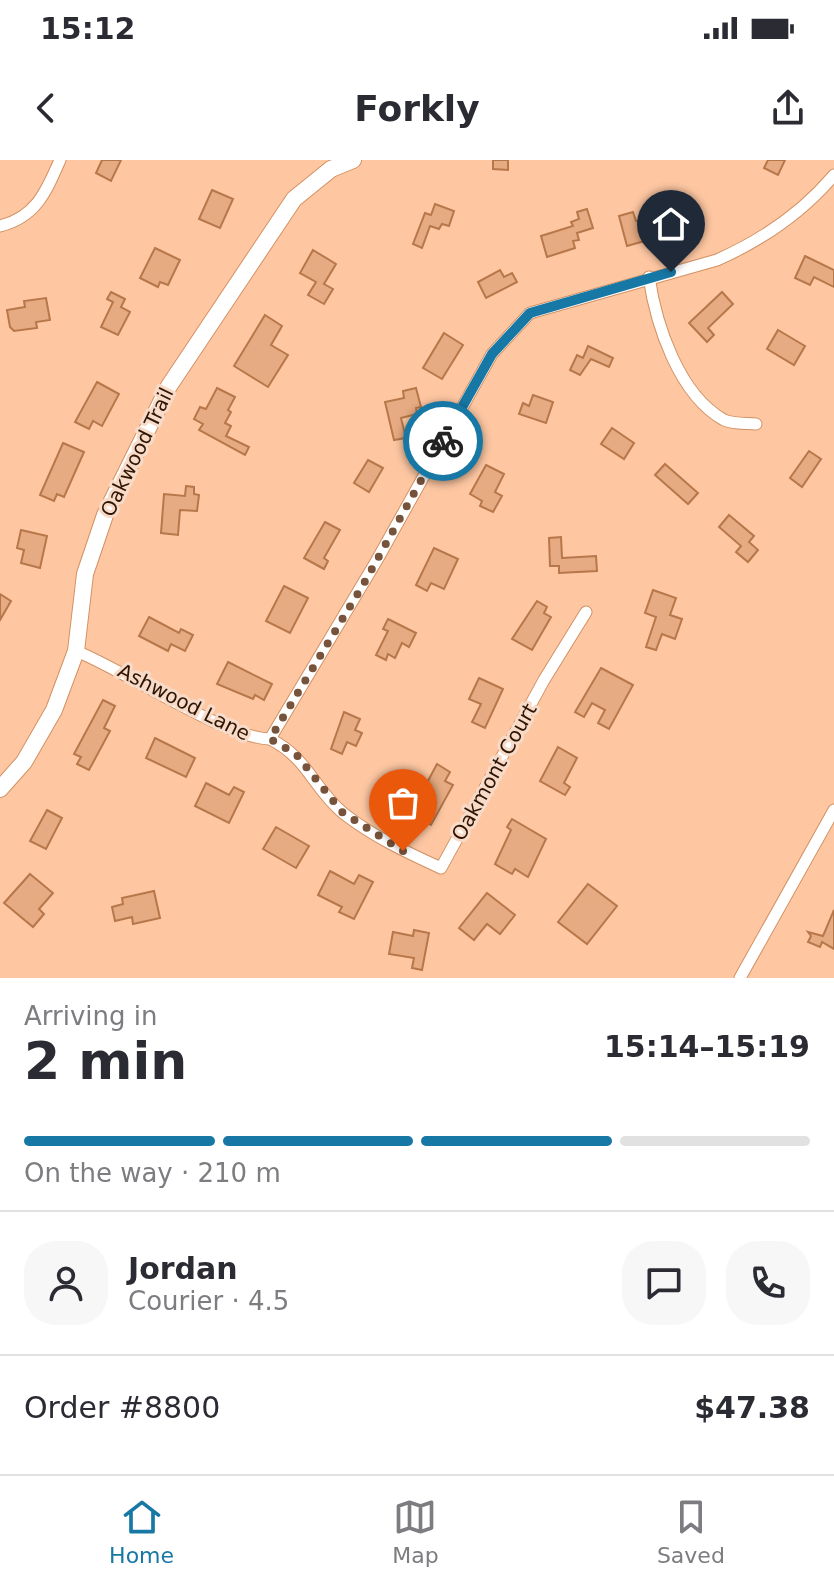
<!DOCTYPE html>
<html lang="en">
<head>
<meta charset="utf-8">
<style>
  body { margin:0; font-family:"DejaVu Sans",sans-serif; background:#f7f7f7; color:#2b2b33; height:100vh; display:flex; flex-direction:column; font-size:30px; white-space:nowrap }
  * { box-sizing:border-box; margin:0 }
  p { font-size:26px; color:#7c7c81 }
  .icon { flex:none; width:44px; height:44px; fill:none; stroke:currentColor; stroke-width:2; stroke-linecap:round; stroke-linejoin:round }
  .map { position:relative; height:818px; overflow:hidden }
  .side { display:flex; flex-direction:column; background:#fff; flex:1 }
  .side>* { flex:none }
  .pin { position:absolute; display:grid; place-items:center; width:68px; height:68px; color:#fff; margin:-82px -34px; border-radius:50% 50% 50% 0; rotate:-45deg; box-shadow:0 0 8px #0007 }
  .pin .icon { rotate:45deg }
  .courier { position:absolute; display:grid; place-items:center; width:80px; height:80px; margin:-40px; border:6px solid #1878a5; border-radius:50%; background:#fff; color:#222; box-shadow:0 2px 10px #0007 }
  .headline em { font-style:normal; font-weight:600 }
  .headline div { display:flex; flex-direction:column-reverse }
  .headline { display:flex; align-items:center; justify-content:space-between; height:136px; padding:0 24px }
  h1 { font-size:52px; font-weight:600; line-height:60px }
  .bar { display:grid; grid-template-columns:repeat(4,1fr); gap:12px 8px; align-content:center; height:96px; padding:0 24px }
  .bar i { height:10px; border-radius:6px; background:#e1e1e2 }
  .bar .current { background:#1878a5 }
  .bar p { grid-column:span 4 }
  .line { display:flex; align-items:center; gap:20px; padding:0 24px; border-top:2px solid #e1e1e2 }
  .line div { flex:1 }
  .round { display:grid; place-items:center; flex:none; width:84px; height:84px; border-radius:32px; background:#f7f7f7 }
  .status { display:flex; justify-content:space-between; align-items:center; height:56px; padding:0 40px; background:#fff; direction:ltr }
  .status svg { height:22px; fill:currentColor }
  header { display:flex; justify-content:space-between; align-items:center; height:104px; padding:0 24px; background:#fff; font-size:36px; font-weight:600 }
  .dock { display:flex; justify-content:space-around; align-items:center; height:112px; border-top:2px solid #e1e1e2; background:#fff; font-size:22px; color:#7c7c81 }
  .dock a { display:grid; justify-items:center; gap:4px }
  .dock .current { color:#1878a5 }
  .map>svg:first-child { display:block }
  .building { fill:#e6ab82; stroke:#b7774a; stroke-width:2 }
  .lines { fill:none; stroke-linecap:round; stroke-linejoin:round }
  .street-casing { stroke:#d29163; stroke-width:13 }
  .secondary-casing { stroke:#d29163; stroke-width:18 }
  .street { stroke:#fff; stroke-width:11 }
  .secondary { stroke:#fff; stroke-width:16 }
  .done { stroke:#77533b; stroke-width:8; stroke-dasharray:0 14.4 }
  .route { stroke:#1878a5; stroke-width:10 }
  .labels { text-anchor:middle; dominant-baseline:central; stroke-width:6; stroke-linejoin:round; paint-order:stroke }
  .street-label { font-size:20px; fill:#2e1503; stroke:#f7dbc8 }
</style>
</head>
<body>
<div class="status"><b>15:12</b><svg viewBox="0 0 49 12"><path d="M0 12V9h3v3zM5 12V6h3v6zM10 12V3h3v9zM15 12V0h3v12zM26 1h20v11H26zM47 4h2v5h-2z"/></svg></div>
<header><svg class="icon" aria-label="back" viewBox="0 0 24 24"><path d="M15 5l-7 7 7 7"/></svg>Forkly<svg class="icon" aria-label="share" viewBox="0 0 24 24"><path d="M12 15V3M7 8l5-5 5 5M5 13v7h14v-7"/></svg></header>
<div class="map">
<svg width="834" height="818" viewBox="0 0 834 818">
  <rect width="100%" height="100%" fill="#fec7a2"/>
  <g class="building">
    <path d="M 102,0 L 121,0 L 111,21 L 96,13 Z"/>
    <path d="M 493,0 L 508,0 L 508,10 L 493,9 Z"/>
    <path d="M 768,0 L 785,0 L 778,15 L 764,8 Z"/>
    <path d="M 212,30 L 233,39 L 220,68 L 199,59 Z"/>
    <path d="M 435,44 L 454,51 L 449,66 L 442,64 L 439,69 L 430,66 L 422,88 L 413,84 L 425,53 L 431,55 Z"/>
    <path d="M 587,49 L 593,68 L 577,73 L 579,80 L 573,81 L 575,88 L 547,97 L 541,76 L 573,66 L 571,62 L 579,59 L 577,52 Z"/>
    <path d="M 633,52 L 636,61 L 658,54 L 662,71 L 654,73 L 655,78 L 627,86 L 619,56 Z"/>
    <path d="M 155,88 L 180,100 L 168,125 L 160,122 L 158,127 L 140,118 Z"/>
    <path d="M 313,90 L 336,104 L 324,124 L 333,129 L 324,144 L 308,135 L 316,122 L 300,113 Z"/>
    <path d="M 805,96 L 834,110 L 834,127 L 814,117 L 810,125 L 795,118 Z"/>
    <path d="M 500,110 L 504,117 L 512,113 L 517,122 L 486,138 L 478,122 Z"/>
    <path d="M 111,132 L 125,139 L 121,147 L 130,152 L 118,175 L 101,167 L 113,142 L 107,139 Z"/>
    <path d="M 722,132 L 733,144 L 708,168 L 714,175 L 707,182 L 689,163 Z"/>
    <path d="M 46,138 L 50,160 L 36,162 L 37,168 L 14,171 L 10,167 L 7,150 L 25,147 L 24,141 Z"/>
    <path d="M 265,155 L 282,166 L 271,185 L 288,195 L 268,227 L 234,206 Z"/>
    <path d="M 778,170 L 805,186 L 794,205 L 767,189 Z"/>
    <path d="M 444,173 L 463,185 L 442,219 L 423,208 Z"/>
    <path d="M 588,186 L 613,198 L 609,207 L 591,199 L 580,215 L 570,210 L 577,195 L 583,198 Z"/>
    <path d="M 97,222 L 119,234 L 102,266 L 93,261 L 89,269 L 75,262 Z"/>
    <path d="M 217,228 L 235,237 L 228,250 L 231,252 L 225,263 L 231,266 L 226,276 L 249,287 L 245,295 L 199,270 L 203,264 L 194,259 L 200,247 L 206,249 Z"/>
    <path d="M 416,228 L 421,247 L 416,248 L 417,254 L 401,258 L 406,278 L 394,280 L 385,242 L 404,238 L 403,231 Z"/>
    <path d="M 533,235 L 553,242 L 546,263 L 519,254 L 523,243 L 529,246 Z"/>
    <path d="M 612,268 L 634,283 L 624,299 L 601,284 Z"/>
    <path d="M 63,283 L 84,292 L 64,337 L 57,334 L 54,341 L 40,335 Z"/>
    <path d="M 809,291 L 821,299 L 802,327 L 790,318 Z"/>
    <path d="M 368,300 L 383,308 L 369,332 L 354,323 Z"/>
    <path d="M 665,304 L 698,333 L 688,344 L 655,315 Z"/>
    <path d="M 486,305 L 504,314 L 495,332 L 502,336 L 493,352 L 480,346 L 482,341 L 470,334 Z"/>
    <path d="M 186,326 L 194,327 L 194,334 L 199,335 L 197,351 L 180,350 L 178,375 L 161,373 L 164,334 L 185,336 Z"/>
    <path d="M 729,355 L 754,376 L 749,382 L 758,390 L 748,402 L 736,392 L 741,386 L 719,367 Z"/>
    <path d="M 325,362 L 340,370 L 324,398 L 328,401 L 324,409 L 304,398 Z"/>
    <path d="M 21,370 L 47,376 L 40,408 L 21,403 L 24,390 L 17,388 Z"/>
    <path d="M 561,377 L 562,398 L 596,396 L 597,411 L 559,413 L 559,406 L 550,406 L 549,378 Z"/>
    <path d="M 434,388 L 458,399 L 444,429 L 431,423 L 427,431 L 416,425 Z"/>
    <path d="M 284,426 L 308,438 L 290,473 L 266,461 Z"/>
    <path d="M 653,430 L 676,438 L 670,455 L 682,459 L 675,479 L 662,474 L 656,490 L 646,487 L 656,457 L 645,453 Z"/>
    <path d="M 0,434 L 11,441 L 0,460 Z"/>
    <path d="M 537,441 L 547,447 L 544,453 L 551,457 L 532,490 L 512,479 Z"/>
    <path d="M 149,457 L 179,473 L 181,469 L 193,475 L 185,491 L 171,484 L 168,491 L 139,476 Z"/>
    <path d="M 388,459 L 416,473 L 409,487 L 402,483 L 395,498 L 388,494 L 386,500 L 376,495 L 388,471 L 383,469 Z"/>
    <path d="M 228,502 L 272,524 L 264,540 L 255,535 L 253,539 L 217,524 Z"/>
    <path d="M 601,508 L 633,525 L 609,569 L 598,563 L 605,550 L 592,543 L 584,557 L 575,552 Z"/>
    <path d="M 479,518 L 503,529 L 485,568 L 472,562 L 481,544 L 469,539 Z"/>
    <path d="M 103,540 L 115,546 L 104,568 L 110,571 L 89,610 L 77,604 L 81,597 L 74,594 Z"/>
    <path d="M 344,552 L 360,559 L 355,570 L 362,573 L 356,586 L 347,582 L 342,594 L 331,589 Z"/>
    <path d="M 155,578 L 195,598 L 186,617 L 146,598 Z"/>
    <path d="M 558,587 L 577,598 L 564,623 L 570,627 L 565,635 L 540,621 Z"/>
    <path d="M 437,604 L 450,612 L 445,621 L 453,625 L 431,665 L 399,647 L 410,628 L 421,634 Z"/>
    <path d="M 206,623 L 229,635 L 234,627 L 244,632 L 229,663 L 195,646 Z"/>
    <path d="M 47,650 L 62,658 L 46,689 L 30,681 Z"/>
    <path d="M 512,659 L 546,679 L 528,717 L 515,709 L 512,714 L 495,704 L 511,670 L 507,667 Z"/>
    <path d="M 276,667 L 309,686 L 296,708 L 263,689 Z"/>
    <path d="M 330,711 L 354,724 L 359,715 L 373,722 L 354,759 L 339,752 L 342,747 L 318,735 Z"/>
    <path d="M 30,714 L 53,733 L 39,749 L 44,754 L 33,767 L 4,743 Z"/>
    <path d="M 588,724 L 617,746 L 587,784 L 558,762 Z"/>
    <path d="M 154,731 L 160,758 L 133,764 L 132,757 L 115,761 L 112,747 L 123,744 L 122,738 Z"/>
    <path d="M 487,733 L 515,755 L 500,774 L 487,764 L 474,780 L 459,768 Z"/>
    <path d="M 834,750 L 834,789 L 822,782 L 820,787 L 808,782 L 811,776 L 808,772 L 823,776 Z"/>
    <path d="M 414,770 L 429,773 L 422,810 L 412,808 L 414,798 L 389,794 L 393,772 L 413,776 Z"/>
  </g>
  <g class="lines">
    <defs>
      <g id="street">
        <path d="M 0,66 C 36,57 46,32 60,0"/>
        <path d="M 649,117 C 656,165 679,235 724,260 C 732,264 746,263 756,264"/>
        <path d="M 76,491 C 124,510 227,579 270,579 L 377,400 L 492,194 L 530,153 L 717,100 C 762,80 802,53 834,15"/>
        <path d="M 270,579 C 308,598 313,628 343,653 C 372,676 408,693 441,708 L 544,520 L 586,452"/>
        <path d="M 740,818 L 834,650"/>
      </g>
      <path id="secondary" d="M 0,629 L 24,602 L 54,550 L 76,491 L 85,414 L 105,355 L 169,226 L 294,39 L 331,9 L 353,0"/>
    </defs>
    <use href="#street" class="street-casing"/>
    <use href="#secondary" class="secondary-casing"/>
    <use href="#street" class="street"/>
    <use href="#secondary" class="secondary"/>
  </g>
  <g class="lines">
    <path class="done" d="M 403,691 L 342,652 L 296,594 L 270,579 L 363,425 L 443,281"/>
    <path class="route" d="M 443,281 L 492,194 L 530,153 L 671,112"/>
  </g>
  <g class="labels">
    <g class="street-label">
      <text transform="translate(137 292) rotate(-64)">Oakwood Trail</text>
      <text transform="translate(184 542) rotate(27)">Ashwood Lane</text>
      <text transform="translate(494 612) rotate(-61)">Oakmont Court</text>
    </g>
  </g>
</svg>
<div class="pin" style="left:403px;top:691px;background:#ea580c"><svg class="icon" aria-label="bag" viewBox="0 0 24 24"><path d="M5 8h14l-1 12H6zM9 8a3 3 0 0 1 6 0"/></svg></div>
<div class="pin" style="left:671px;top:112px;background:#1f2937"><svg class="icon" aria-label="home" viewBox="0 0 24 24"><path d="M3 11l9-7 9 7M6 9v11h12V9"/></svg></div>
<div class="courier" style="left:443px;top:281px"><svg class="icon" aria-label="bike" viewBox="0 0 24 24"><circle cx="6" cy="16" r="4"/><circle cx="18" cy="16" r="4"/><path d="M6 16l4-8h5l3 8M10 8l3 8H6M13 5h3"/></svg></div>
</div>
<section class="side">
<div class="headline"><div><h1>2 min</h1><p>Arriving in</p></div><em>15:14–15:19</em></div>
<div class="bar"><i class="current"></i><i class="current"></i><i class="current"></i><i></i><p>On the way · 210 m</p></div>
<div class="line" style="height:144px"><a class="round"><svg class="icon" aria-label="person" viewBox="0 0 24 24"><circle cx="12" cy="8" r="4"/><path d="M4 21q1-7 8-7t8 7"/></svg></a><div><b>Jordan</b><p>Courier · 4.5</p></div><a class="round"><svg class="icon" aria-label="chat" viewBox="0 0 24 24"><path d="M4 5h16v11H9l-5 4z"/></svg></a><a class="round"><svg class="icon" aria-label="phone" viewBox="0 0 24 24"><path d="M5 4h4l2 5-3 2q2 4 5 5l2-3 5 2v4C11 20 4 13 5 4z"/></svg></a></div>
<div class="line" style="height:104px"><div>Order #8800</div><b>$47.38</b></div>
</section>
<nav class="dock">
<a class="current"><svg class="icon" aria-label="home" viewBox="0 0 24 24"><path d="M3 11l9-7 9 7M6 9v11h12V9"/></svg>Home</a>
<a><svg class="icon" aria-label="map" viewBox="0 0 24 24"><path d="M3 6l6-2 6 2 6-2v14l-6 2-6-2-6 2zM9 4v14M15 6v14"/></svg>Map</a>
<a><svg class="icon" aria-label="saved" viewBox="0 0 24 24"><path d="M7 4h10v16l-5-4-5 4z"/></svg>Saved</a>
</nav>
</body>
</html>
